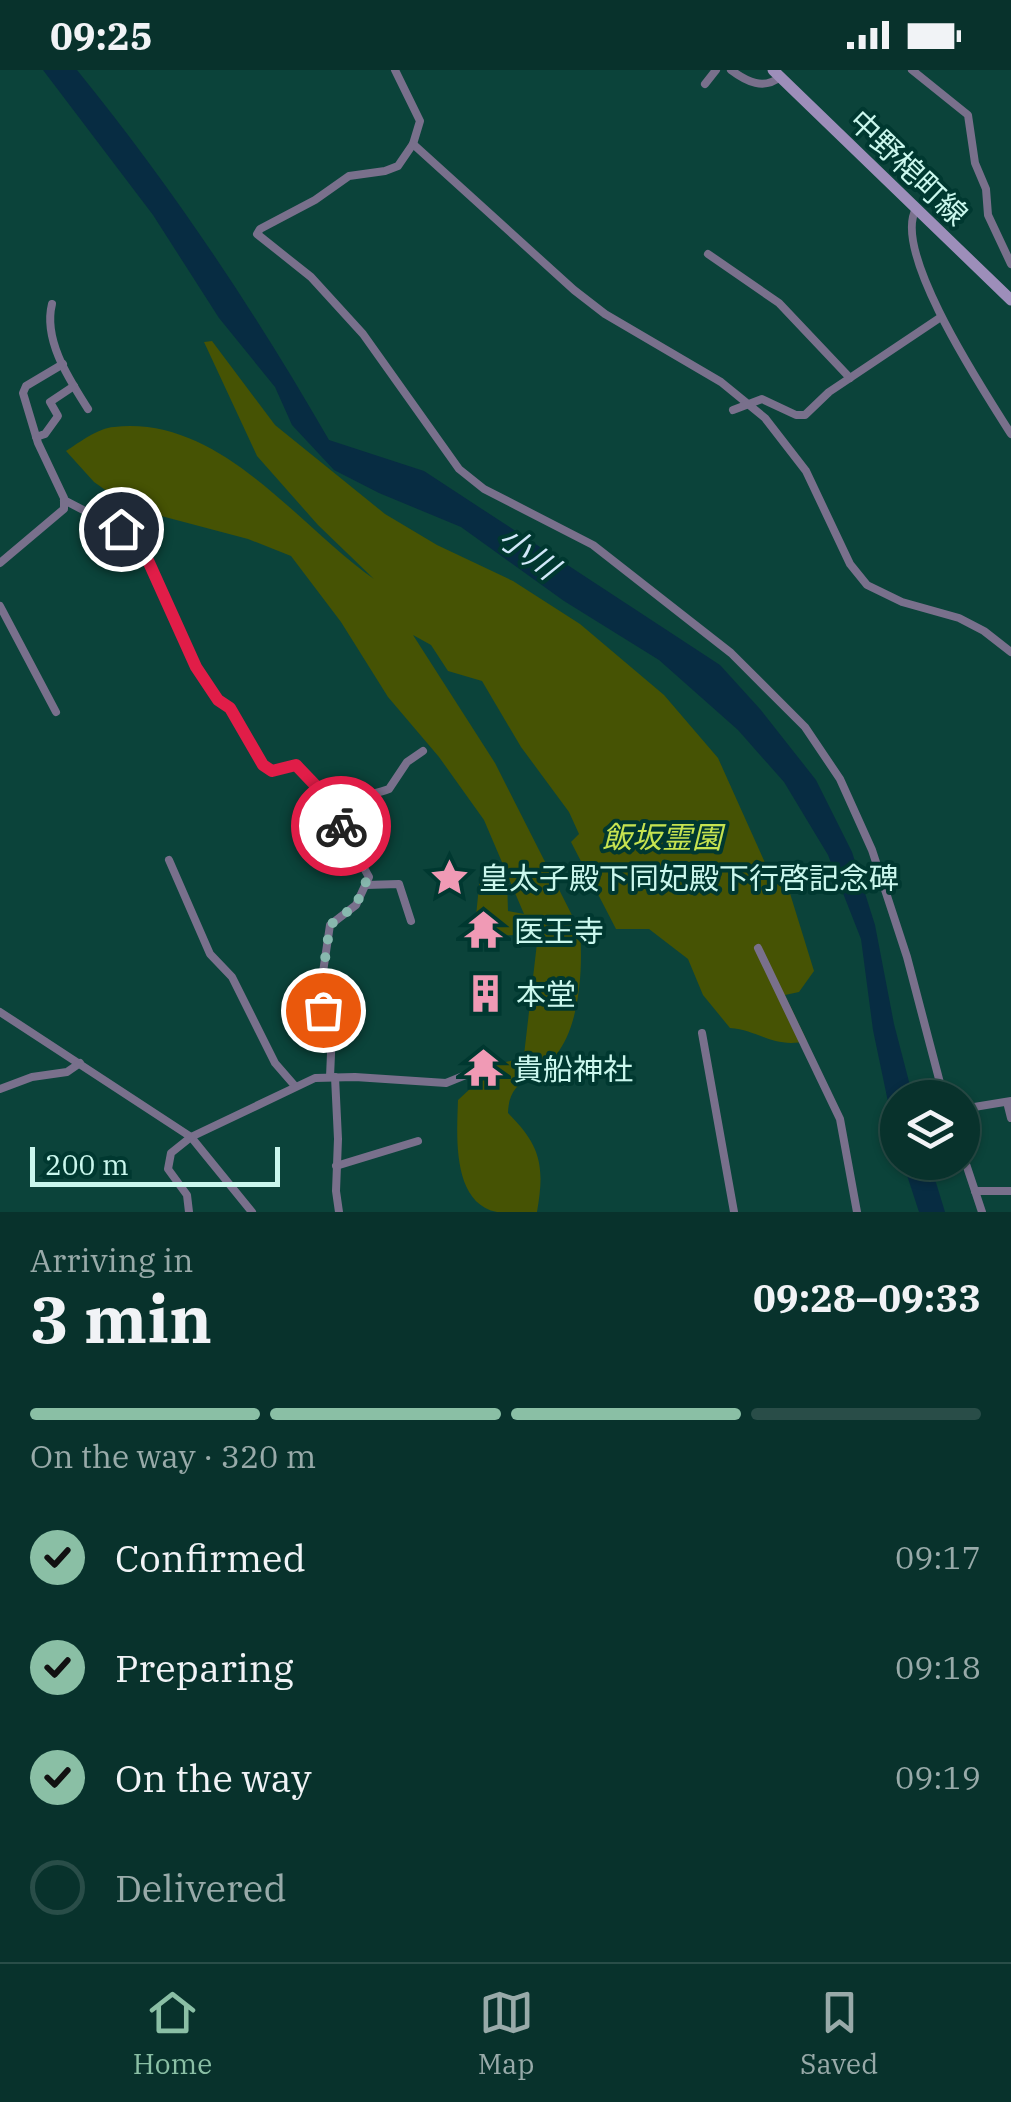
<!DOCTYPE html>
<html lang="en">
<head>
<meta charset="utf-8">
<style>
  body { margin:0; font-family:"IBM Plex Serif","Noto Sans JP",serif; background:#163e38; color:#f1f3f6; height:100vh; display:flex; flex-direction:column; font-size:38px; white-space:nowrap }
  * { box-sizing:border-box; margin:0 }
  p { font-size:32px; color:#98aaa9 }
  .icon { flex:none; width:55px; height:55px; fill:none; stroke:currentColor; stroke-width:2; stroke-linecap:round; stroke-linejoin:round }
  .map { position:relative; height:1142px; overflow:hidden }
  .details { display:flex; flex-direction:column; background:#08322c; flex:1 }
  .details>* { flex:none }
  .fabs { position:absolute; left:880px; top:1010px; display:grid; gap:20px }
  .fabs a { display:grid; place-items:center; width:100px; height:100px; border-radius:50%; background:#08322c; box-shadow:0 2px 8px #0004,0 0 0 2px #294d48; font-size:50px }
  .scale { position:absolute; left:30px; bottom:25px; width:250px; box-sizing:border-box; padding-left:10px; border:5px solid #caf7ed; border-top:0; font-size:28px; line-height:35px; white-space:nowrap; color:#caf7ed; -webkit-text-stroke:8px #003830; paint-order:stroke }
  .pin { position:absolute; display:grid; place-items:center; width:85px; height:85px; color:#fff; margin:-42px; border:5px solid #fff; border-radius:50%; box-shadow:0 2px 10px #0007 }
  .courier { position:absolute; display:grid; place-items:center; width:100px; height:100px; margin:-50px; border:8px solid #e11d48; border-radius:50%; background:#fff; color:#222; box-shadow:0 2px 12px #0007 }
  .headline em { font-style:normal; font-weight:700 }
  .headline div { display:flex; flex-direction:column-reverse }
  .headline { display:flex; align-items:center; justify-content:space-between; height:170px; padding:0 30px }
  h1 { font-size:65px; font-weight:700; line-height:75px }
  .bar { display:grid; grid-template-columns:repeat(4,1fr); gap:15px 10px; align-content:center; height:120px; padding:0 30px }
  .bar i { height:12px; border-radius:8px; background:#294d48 }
  .bar .current { background:#8abfa5 }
  .bar p { grid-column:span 4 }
  ol { padding:0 30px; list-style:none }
  li { display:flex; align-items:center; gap:30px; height:110px }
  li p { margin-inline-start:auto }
  li .icon { padding:10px; border-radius:50%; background:#8abfa5; color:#111; stroke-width:4 }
  li:last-child { color:#98aaa9 }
  li i { width:55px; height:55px; border:5px solid #294d48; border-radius:50% }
  .status { display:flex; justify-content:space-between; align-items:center; height:70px; padding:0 50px; background:#08322c; direction:ltr }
  .status svg { height:28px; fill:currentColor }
  .tab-bar { display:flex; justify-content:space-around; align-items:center; height:140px; border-top:2px solid #294d48; background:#08322c; font-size:28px; color:#98aaa9 }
  .tab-bar a { display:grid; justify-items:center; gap:5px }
  .tab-bar .current { color:#8abfa5 }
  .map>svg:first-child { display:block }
  .green { fill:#465304 }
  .water { fill:#072c42 }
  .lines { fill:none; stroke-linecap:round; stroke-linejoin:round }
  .minor { stroke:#79708c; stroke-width:8 }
  .secondary { stroke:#9d8eba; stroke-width:11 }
  .done { stroke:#87b8ae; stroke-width:10; stroke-dasharray:0 18 }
  .route { stroke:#e11d48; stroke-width:12 }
  .labels { text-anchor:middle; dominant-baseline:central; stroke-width:8; stroke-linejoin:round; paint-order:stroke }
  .street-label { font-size:30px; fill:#caf7ed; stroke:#003830 }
  .park-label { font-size:30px; font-style:italic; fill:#c6e350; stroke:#003830 }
  .poi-label { font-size:30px; fill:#caf7ed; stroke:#003830; text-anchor:start }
  .water-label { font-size:32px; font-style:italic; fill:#d1e8f9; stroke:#003830 }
</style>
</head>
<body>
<div class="status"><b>09:25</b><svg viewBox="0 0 49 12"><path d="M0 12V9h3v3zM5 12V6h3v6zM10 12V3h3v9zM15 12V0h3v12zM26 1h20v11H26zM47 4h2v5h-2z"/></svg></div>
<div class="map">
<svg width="1011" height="1142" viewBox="0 0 1011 1142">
  <rect width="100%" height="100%" fill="#0b433a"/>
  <path class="green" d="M 212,271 L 275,355 L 385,444 L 437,475 L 513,511 L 580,554 L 664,625 L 718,688 L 766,795 L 784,804 L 814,901 L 799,922 L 785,925 L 807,971 C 773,979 759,960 730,958 L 703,925 L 688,889 L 649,859 L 616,859 L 571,772 L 579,764 L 569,742 L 521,677 L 482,611 L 448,601 L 431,575 L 413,565 L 495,693 L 580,861 C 583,899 580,955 556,985 C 537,1011 509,1006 508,1043 C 541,1076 545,1096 537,1142 C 524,1142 509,1142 497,1142 C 451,1133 457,1063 458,1030 L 497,994 L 515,990 L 524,985 L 537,873 L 528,854 L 528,865 L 474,866 L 480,806 L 489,801 L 507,810 L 508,841 L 524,844 L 484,750 L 439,687 L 388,627 L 341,552 L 291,486 L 248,469 L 131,438 L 94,412 L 66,381 C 80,372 98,358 114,357 C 220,345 296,454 374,509 L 318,455 L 257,386 L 204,272 Z"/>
  <g class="water">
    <path d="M 43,0 L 77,0 C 172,117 254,240 329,370 L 424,401 L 720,595 L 760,639 L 816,710 L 852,782 L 875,855 L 894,954 L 913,1027 L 898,1028 L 897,1075 L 873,960 L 861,869 L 828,785 L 784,712 L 738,660 L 659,590 L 564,531 L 461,457 L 379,423 L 334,400 L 292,355 L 275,317 L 219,248 L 153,145 Z"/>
    <path d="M 903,1093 L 930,1093 L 945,1142 L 919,1142 Z"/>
  </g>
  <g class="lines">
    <g class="minor">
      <path d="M 395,0 L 420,51 L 413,74 L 398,96 L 385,101 L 349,106 L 315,130 L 260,159 L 257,164 L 311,207 L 363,264 L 459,399 L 484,419 L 593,475 L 731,583 L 805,657 L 840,709 L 872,780 L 907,887 L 944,1028"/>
      <path d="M 731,0 C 747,12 764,20 780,7"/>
      <path d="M 912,0 L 968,45 L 975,93 L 986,119 L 988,145 L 1011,194"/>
      <path d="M 705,14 L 716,0"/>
      <path d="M 413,74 L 574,220 L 605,244 L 721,312 L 765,348 L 806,401 L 850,494 L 867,515 L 902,532 L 959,548 L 984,561 L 1011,582"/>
      <path d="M 916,139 C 891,182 986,324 1011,364"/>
      <path d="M 708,184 L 779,233 L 850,308"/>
      <path d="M 52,234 C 43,270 69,309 88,339"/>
      <path d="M 733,340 L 762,329 L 796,345 L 805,345 L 829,322 L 941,247"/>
      <path d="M 36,367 L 45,364 L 58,346 L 50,332 L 74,316"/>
      <path d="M 64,430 L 131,465 L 141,475 L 196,597 L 218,629 L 234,644 L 263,695 L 272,701 L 296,695 L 338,739"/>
      <path d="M 0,493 L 64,439 L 64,428 L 38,373 L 23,323 L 26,316 L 63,294"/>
      <path d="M 0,536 L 56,642"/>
      <path d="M 169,790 L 210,884 L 232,907 L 275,993 L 295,1016"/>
      <path d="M 366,815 L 399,814 L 411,851"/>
      <path d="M 758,878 L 840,1049 L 857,1142"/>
      <path d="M 0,942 L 191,1067 L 252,1142"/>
      <path d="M 702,963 L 734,1142"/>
      <path d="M 330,1007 L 332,960 L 319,929 L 330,855 L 356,835 L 369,807 L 338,752 L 337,741 C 351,724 371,726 389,719 L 407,692 L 423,681"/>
      <path d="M 335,1007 L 338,1069 L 336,1121 L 339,1142"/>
      <path d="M 0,1019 L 32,1007 L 67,1002 L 80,993"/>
      <path d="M 1007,1032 L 1011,1048"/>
      <path d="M 962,1039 L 1011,1031"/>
      <path d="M 962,1082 L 982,1142"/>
      <path d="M 336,1096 L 418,1071"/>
      <path d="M 975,1121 L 1011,1121"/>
      <path d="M 189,1142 L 187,1125 L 168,1099 L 171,1083 L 191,1067 L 315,1008 L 355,1007 L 446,1013 L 478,1000"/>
    </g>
    <path class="secondary" d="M 773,0 L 1011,230"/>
  </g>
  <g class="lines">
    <path class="done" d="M 323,940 L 319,930 L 330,855 L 356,835 L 368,807 L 341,756"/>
    <path class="route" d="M 121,459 L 141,475 L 196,597 L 218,630 L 230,638 L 263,695 L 272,701 L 296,695 L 338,739 L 337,745 L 341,756"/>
  </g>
  <defs>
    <symbol id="sight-bare" viewBox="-9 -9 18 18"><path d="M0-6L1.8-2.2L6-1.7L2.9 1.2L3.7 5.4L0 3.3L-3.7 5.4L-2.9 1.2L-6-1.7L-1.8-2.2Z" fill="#f09ab5" stroke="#003830" stroke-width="2.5" paint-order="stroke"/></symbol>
    <symbol id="temple-bare" viewBox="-9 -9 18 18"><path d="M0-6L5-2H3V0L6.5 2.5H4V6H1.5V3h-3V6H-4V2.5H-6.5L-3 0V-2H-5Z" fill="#f09ab5" stroke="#003830" stroke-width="2.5" paint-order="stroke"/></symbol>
    <symbol id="building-bare" viewBox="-9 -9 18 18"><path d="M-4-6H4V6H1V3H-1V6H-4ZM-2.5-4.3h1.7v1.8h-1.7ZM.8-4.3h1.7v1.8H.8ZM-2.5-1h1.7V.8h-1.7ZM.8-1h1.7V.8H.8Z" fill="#f09ab5" stroke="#003830" stroke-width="2.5" paint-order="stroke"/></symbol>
  </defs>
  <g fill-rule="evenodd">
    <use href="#sight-bare" x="422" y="780" width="55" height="55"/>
    <use href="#temple-bare" x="456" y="832" width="55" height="55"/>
    <use href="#building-bare" x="458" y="896" width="55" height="55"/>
    <use href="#temple-bare" x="456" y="970" width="55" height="55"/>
  </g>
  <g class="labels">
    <g class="street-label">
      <text transform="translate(909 97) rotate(44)">中野梍町線</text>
    </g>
    <g class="park-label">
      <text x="662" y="766">飯坂霊園</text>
    </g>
    <g class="poi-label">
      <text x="479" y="807">皇太子殿下同妃殿下行啓記念碑</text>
      <text x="514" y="860">医王寺</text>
      <text x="516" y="923">本堂</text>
      <text x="513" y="998">貴船神社</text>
    </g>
    <g class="water-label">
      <text transform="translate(529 482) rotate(37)">小川</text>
    </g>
  </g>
</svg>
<div class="fabs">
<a><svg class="icon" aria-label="layers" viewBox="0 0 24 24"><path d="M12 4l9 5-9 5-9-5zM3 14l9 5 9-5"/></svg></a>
</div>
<div class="scale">200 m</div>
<div class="pin" style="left:323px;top:940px;background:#ea580c"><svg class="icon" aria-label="bag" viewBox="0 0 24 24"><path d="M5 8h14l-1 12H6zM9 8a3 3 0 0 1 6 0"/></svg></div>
<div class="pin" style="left:121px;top:459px;background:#1f2937"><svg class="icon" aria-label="home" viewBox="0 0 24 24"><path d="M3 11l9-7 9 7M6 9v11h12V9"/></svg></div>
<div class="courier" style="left:341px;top:756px"><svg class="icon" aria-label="bike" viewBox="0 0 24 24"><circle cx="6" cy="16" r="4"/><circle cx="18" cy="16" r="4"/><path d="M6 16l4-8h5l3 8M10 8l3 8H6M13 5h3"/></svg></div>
</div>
<section class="details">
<div class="headline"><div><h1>3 min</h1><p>Arriving in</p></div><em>09:28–09:33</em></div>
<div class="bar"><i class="current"></i><i class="current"></i><i class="current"></i><i></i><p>On the way · 320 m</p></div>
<ol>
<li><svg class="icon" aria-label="check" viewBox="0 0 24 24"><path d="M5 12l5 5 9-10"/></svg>Confirmed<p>09:17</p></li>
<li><svg class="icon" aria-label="check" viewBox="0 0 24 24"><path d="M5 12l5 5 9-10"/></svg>Preparing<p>09:18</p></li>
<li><svg class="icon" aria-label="check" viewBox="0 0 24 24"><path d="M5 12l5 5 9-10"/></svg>On the way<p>09:19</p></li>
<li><i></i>Delivered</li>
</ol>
</section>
<nav class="tab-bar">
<a class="current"><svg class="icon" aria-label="home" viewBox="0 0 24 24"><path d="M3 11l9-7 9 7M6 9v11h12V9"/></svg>Home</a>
<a><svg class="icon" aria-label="map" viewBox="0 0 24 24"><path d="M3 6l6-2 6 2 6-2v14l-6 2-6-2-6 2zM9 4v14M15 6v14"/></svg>Map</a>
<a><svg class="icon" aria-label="saved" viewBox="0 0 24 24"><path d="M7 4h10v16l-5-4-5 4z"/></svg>Saved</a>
</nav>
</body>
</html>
